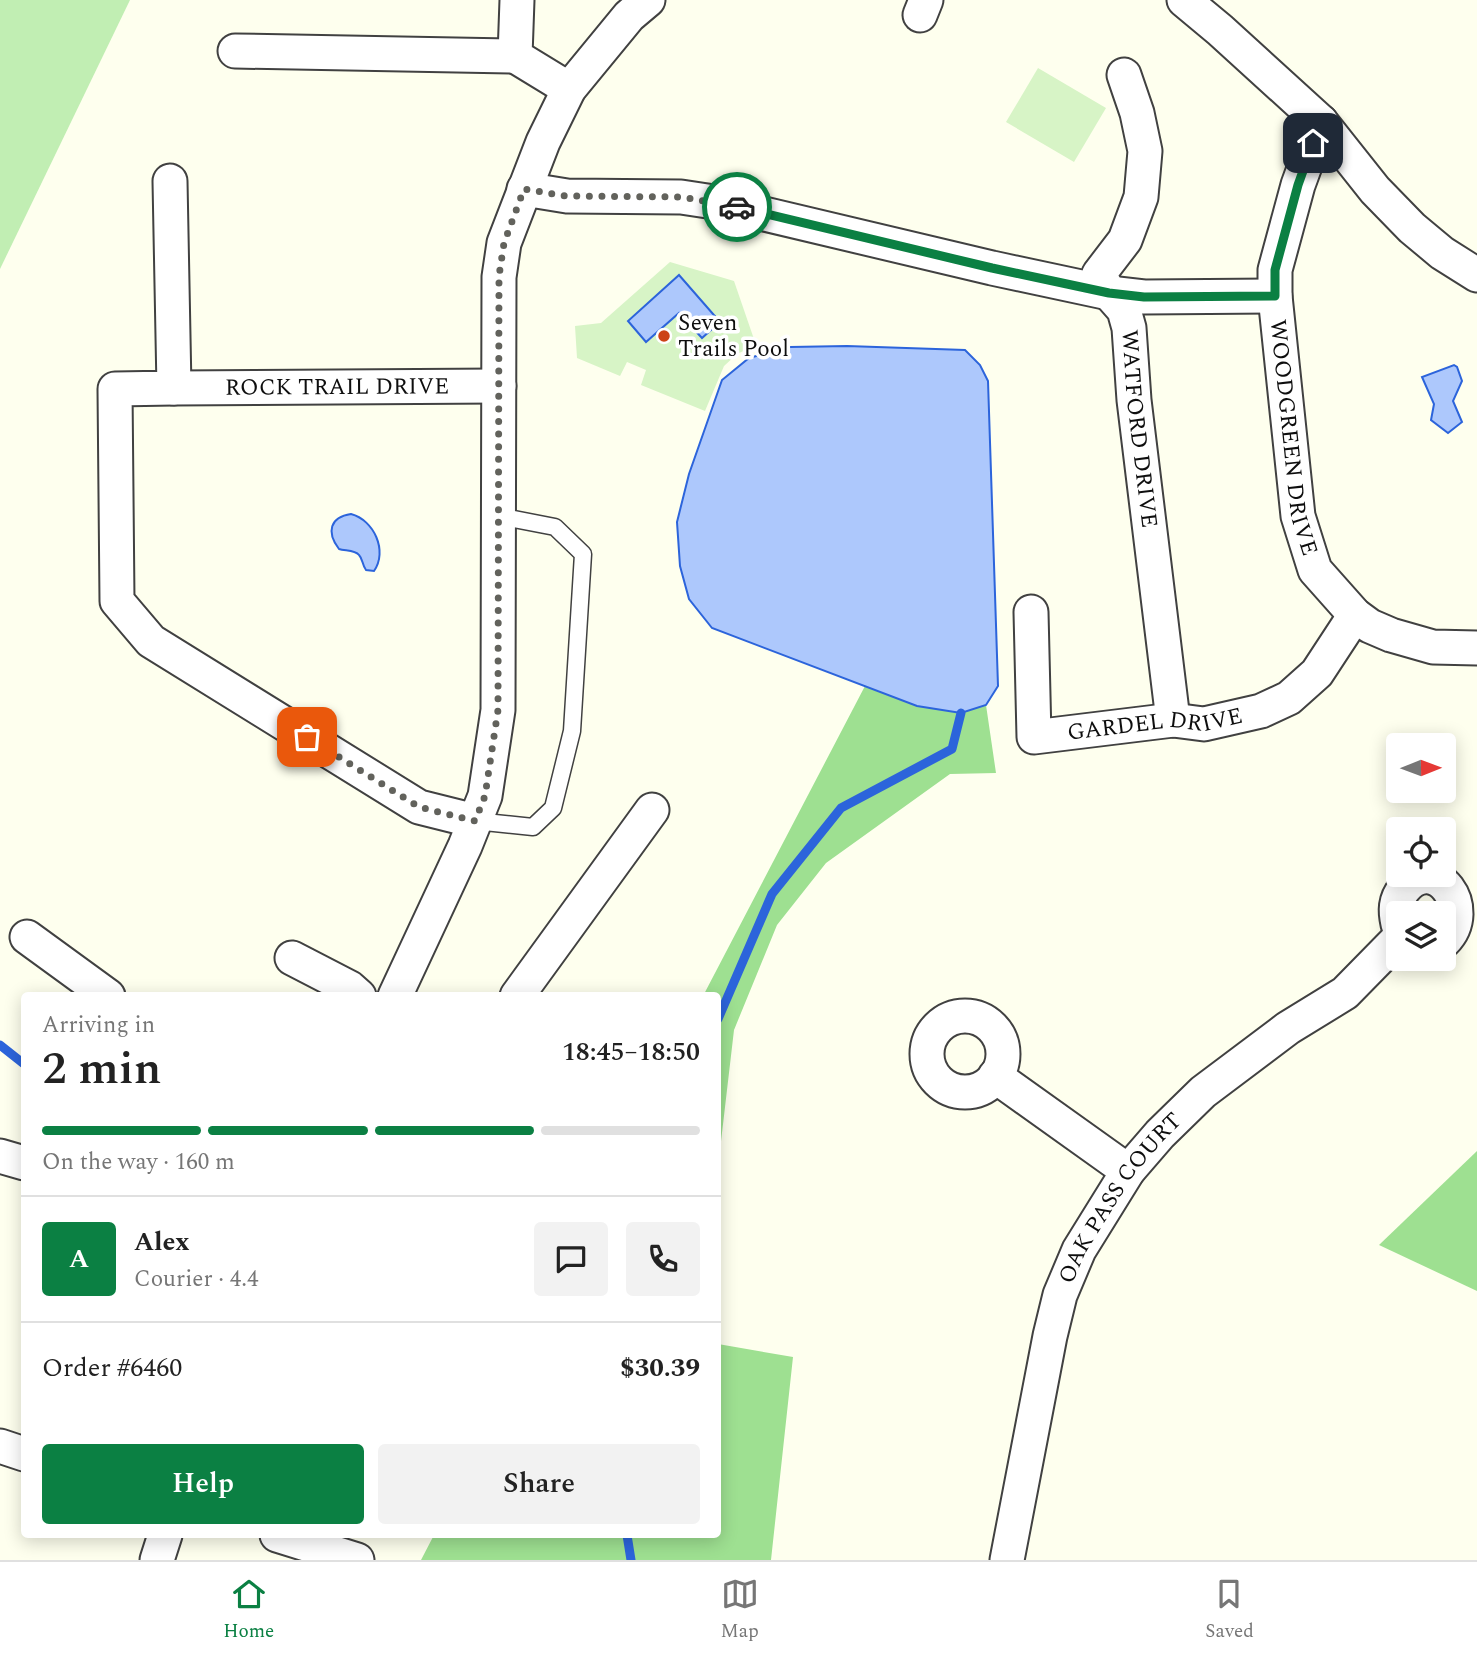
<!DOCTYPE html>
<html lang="en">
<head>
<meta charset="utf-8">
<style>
  body { margin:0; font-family:Spectral,serif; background:#f2f2f2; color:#222; height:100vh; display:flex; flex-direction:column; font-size:26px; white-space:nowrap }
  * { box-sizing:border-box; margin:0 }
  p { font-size:23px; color:#767676 }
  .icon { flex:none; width:38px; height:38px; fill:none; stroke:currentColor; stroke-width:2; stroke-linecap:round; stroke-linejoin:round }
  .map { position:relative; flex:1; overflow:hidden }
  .panel { position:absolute; left:21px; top:992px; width:700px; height:546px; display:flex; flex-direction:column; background:#fff; border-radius:7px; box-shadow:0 4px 18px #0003 }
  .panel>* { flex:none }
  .needle { width:46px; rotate:89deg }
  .controls { position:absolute; left:1386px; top:733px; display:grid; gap:14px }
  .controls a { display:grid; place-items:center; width:70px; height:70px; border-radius:7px; background:#fff; box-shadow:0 4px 18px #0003; font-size:35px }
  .pin { position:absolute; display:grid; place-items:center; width:60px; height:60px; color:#fff; margin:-30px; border-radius:14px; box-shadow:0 4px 10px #0006 }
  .courier { position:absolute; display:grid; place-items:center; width:70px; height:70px; margin:-35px; border:5px solid #0b8043; border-radius:50%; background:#fff; color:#222; box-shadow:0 2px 9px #0007 }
  .summary em { font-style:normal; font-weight:600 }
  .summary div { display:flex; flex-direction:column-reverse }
  .summary { display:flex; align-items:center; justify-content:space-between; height:119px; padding:0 21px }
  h1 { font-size:46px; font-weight:600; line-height:52px }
  .bar { display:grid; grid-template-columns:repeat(4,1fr); gap:10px 7px; align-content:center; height:84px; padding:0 21px }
  .bar i { height:9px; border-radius:5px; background:#e0e0e0 }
  .bar .selected { background:#0b8043 }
  .bar p { grid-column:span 4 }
  .line { display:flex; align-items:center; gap:18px; padding:0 21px; border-top:2px solid #e0e0e0 }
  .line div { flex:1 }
  .round { display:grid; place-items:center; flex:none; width:74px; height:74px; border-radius:7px; background:#f2f2f2 }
  .cta { display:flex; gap:14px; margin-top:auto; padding:14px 21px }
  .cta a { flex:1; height:80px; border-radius:7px; background:#0b8043; color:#fff; font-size:28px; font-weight:600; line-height:80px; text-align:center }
  .cta a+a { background:#f2f2f2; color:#222 }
  .tabs { display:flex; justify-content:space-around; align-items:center; height:98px; border-top:2px solid #e0e0e0; background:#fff; font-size:19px; color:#767676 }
  .tabs a { display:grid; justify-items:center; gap:4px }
  .tabs .selected { color:#0b8043 }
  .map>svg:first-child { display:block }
  .green { fill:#c1eeb3 }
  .forest { fill:#9ee091 }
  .pitch { fill:#d7f4c6 }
  .water { fill:#adc8fc; stroke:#2c64db; stroke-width:2 }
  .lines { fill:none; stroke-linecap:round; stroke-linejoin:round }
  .stream { stroke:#2c64db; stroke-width:9 }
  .service-casing { stroke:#414141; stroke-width:19 }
  .minor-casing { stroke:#414141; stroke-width:37 }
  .service { stroke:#fff; stroke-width:16 }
  .minor { stroke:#fff; stroke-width:33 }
  .done { stroke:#62625c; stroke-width:7; stroke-dasharray:0 12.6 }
  .route { stroke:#0b8043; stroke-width:9 }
  .poi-dot { fill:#cc4217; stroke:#fff; stroke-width:2.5 }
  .labels { text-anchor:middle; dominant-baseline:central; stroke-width:7; stroke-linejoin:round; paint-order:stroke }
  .poi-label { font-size:23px; fill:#0e0e0e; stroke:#fff; text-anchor:start }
  .street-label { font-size:23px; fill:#0e0e0e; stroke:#fff }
</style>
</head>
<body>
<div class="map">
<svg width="1477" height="1560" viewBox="0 0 1477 1560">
  <rect width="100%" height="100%" fill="#feffee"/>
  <path class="green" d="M 0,0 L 130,0 L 0,269 Z"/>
  <g class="forest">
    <path d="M 865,686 L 917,706 L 961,713 L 986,705 L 996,773 L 950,774 L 826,863 L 777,925 L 734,1030 L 718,1167 L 718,996 L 703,996 Z"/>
    <path d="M 1477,1151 L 1477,1291 L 1379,1245 Z"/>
    <path d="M 718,1344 L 793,1357 L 771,1560 L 421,1560 L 434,1535 L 718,1535 Z"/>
  </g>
  <g class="pitch">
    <path d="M 1038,68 L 1106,108 L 1074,162 L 1006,122 Z"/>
    <path d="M 670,262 L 734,281 L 756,345 L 737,354 L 724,366 L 705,411 L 641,385 L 646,370 L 627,362 L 620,376 L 577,358 L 575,326 L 601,323 Z"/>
  </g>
  <g class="water">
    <path d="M 679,275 L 720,322 L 702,338 L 679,313 L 646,342 L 628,321 Z"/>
    <path d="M 847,346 L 965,350 L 980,365 L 988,381 L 998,686 L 986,705 L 961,713 L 917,706 L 712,628 L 689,599 L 680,566 L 677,522 L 689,474 L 722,380 L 749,358 L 790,347 Z"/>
    <path d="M 1454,365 L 1457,367 L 1462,381 L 1453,401 L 1462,422 L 1448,433 L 1431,420 L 1434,404 L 1422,377 Z"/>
    <path d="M 351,514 C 374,520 388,551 374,571 L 366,570 C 362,565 363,559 359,555 C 355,550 345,551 339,549 C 326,532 330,517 351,514 Z"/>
  </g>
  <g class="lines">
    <g class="stream">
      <path d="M 718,1019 L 772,894 L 841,808 L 952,749 L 961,713"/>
      <path d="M 0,1045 L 24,1064"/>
      <path d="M 627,1535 L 631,1560"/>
    </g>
    <defs>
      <path id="service" d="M 475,821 L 533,827 L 553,808 L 572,731 L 583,554 L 555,527 L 498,516"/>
      <g id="minor">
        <path d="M 517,0 L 515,56 L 569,89"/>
        <path d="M 1184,0 L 1220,30 L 1321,122 L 1375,190 L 1412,228 L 1442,253 L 1477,275"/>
        <path d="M 920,15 L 926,0"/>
        <path d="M 235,51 L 515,56"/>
        <path id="s1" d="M 1124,75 L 1137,113 L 1145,151 L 1141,197 L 1125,240 L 1099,274 L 1109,293 L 1124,310 L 1129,328 L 1134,400 L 1173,720"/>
        <path id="s2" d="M 1321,122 L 1298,185 L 1275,270 L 1275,296 L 1298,516 L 1315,570 L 1355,615 L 1370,626 L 1391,635 L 1433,647 L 1477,648"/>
        <path d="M 170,181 L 174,388 L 115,389 L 117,601 L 151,641 L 419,807 L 475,821"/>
        <path d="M 524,189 L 567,196 L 681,197 L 714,202 L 992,268 L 1109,293 L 1144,297 L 1275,296"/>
        <path id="s3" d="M 174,388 L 499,386"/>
        <path id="s4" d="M 1031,612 L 1034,737 L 1173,720 L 1204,724 L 1261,711 L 1289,698 L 1317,673 L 1355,615"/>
        <path d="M 1398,924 C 1395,911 1395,900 1404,889 C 1435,852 1477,908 1444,941"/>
        <path d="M 27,937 L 108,996"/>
        <path d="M 292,958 L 350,988 L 359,996"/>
        <path d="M 395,996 L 465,846 L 485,796 L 498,710 L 499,277 L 504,243 L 543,142 L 569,89 L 629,16 L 648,0"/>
        <path d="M 517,996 L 652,810"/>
        <circle cx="965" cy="1054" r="38"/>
        <path d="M 995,1076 L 1128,1171"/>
        <path d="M 0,1156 L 24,1163"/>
        <path d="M 0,1446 L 24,1454"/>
        <path d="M 277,1535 L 357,1560"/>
        <path d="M 157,1560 L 165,1535"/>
        <path id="s5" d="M 1007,1560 L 1050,1336 L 1060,1295 L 1079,1250 L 1128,1171 L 1160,1134 L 1203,1092 L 1288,1028 L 1345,993 L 1398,939"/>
      </g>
    </defs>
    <use href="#service" class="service-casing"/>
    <use href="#minor" class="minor-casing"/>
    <use href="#service" class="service"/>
    <use href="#minor" class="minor"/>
  </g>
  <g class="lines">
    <path class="done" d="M 307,737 L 419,807 L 475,821 L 485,796 L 498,710 L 499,276 L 504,243 L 524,189 L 566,196 L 681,197 L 737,207"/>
    <path class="route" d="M 737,207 L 992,268 L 1109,293 L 1144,297 L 1275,296 L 1275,270 L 1298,185 L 1313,143"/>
  </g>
  <circle class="poi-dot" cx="664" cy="336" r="7"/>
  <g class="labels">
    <g class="poi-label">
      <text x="678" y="323">Seven<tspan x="678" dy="26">Trails Pool</tspan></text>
    </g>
    <g class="street-label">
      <text stroke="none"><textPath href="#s3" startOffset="163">ROCK TRAIL DRIVE</textPath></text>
      <text stroke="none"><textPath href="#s1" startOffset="378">WATFORD DRIVE</textPath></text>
      <text stroke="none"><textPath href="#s2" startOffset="324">WOODGREEN DRIVE</textPath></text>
      <text stroke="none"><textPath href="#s4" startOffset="247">GARDEL DRIVE</textPath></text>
      <text stroke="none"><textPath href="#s5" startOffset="385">OAK PASS COURT</textPath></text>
    </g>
  </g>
</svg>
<div class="controls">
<a><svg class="needle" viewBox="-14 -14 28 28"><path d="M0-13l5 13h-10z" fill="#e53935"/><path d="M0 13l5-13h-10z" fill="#767676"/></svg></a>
<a><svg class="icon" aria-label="locate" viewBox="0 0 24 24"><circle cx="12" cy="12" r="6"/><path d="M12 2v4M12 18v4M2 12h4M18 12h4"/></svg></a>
<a><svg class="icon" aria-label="layers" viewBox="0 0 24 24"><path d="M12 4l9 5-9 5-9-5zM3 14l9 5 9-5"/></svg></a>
</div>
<div class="pin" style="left:307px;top:737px;background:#ea580c"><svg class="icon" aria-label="bag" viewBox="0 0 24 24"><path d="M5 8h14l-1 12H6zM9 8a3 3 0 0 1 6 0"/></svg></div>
<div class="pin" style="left:1313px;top:143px;background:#1f2937"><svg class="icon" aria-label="home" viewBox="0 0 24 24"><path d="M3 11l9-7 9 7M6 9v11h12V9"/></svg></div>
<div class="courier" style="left:737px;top:207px"><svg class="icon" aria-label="car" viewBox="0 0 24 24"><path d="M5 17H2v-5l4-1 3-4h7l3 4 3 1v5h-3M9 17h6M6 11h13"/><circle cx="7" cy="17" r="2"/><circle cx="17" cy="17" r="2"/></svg></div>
<section class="panel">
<div class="summary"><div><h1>2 min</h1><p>Arriving in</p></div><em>18:45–18:50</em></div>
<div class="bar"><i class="selected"></i><i class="selected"></i><i class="selected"></i><i></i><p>On the way · 160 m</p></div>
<div class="line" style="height:126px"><b class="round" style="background:#0b8043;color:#fff">A</b><div><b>Alex</b><p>Courier · 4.4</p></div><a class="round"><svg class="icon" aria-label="chat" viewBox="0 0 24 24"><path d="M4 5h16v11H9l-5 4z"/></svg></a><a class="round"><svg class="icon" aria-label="phone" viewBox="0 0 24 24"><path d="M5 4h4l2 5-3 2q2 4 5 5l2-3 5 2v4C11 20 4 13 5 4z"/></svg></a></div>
<div class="line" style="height:91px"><div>Order #6460</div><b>$30.39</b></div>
<div class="cta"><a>Help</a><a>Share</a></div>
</section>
</div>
<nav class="tabs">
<a class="selected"><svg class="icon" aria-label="home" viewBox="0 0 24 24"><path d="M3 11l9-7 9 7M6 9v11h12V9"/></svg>Home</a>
<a><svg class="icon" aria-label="map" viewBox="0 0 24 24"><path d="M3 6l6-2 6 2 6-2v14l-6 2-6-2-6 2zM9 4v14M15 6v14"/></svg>Map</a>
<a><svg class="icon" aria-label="saved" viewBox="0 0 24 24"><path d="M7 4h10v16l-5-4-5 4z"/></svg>Saved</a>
</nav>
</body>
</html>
